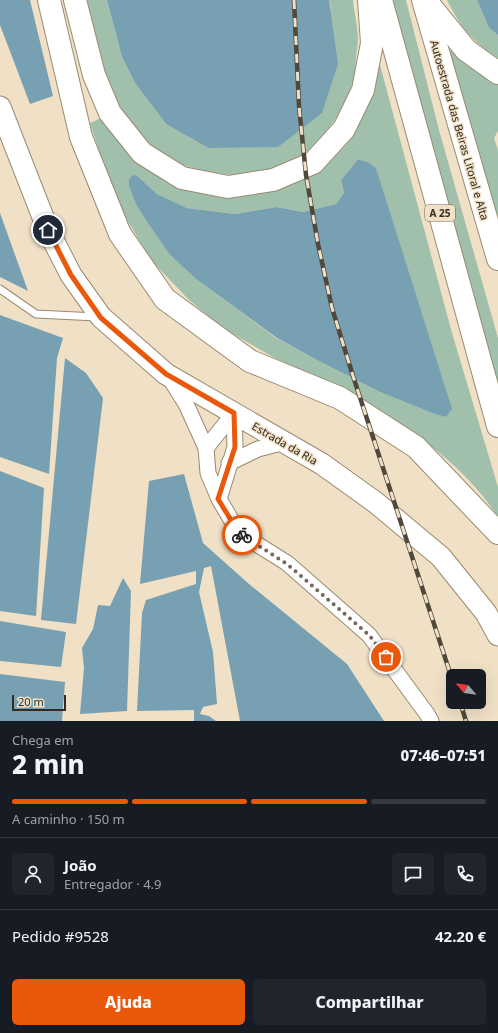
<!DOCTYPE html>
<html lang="pt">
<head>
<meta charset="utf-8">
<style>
  body { margin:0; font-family:"Noto Sans",sans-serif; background:#20242c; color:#f1f3f6; height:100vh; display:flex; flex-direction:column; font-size:15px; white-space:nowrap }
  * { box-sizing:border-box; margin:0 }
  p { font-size:13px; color:#9ea1a6 }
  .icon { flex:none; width:22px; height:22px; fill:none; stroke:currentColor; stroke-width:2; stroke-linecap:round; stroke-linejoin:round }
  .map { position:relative; height:721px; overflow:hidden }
  .details { display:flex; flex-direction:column; background:#171b24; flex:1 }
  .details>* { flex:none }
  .needle { width:26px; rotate:299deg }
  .tools { position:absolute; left:446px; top:669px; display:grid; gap:8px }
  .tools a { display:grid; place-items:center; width:40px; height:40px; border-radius:6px; background:#171b24; box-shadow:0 4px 16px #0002; font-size:20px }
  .scale { position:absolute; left:12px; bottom:10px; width:54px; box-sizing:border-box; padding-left:4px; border:2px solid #312b21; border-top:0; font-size:11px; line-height:14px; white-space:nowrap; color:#312b21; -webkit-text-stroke:3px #f0e0c6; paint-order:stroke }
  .pin { position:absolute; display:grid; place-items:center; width:34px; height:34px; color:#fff; margin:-17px; border:2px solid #fff; border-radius:50%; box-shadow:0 1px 4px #0007 }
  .courier { position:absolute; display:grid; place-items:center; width:40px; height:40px; margin:-20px; border:3px solid #ea580c; border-radius:50%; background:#fff; color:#222; box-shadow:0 1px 5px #0007 }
  .overview em { font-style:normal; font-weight:800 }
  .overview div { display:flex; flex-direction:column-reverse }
  .overview { display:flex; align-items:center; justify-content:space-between; height:68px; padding:0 12px }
  h1 { font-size:26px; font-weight:800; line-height:30px }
  .bar { display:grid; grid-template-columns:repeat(4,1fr); gap:6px 4px; align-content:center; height:48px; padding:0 12px }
  .bar i { height:5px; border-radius:3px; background:#363941 }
  .bar .selected { background:#ea580c }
  .bar p { grid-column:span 4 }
  .line { display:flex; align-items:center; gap:10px; padding:0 12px; border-top:1px solid #363941 }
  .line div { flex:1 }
  .round { display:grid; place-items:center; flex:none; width:42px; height:42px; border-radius:6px; background:#20242c }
  .button { display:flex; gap:8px; margin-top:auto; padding:8px 12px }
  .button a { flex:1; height:46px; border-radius:6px; background:#ea580c; color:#fff; font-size:16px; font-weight:800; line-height:46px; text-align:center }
  .button a+a { background:#20242c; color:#f1f3f6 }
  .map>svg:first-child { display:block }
  .green { fill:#a1c0ac; fill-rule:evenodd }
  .water { fill:#77a0b2 }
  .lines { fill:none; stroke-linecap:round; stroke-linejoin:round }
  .lane-casing { stroke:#998a72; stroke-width:9 }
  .street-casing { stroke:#998a72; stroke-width:17 }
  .secondary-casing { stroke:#998a72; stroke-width:23 }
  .highway-casing { stroke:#998a72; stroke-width:24 }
  .lane { stroke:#fff; stroke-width:7 }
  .street { stroke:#fff; stroke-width:15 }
  .secondary { stroke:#fff; stroke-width:21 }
  .highway { stroke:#fff; stroke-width:22 }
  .rail-casing { stroke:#50483c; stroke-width:4.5 }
  .rail { stroke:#f0e0c6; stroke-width:3; stroke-dasharray:9; stroke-linecap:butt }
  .done { stroke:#746a5b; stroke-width:4; stroke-dasharray:0 7.2 }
  .route { stroke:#ea580c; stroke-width:5 }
  .labels { text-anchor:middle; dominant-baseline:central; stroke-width:3; stroke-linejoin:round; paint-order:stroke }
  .shield { fill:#f0e0c6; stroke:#6a6152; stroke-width:1 }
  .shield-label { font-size:10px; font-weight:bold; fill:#312b21 }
  .street-label { font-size:11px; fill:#312b21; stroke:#f0e0c6 }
</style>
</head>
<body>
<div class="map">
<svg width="498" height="721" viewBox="0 0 498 721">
  <rect width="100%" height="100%" fill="#f0e0c6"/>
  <g class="green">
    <path d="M 87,0 L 107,0 L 122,57 L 135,83 L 166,124 L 208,148 L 331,9 L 329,0 L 353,0 C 354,13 358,26 358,39 C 358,46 356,53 356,60 C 355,66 355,73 354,78 C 344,109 327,138 300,157 C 266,181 215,178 178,163 C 164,158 145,140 136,129 C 104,91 99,47 87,0 Z"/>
    <path d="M 393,0 L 406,0 L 439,130 L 498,338 L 498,384 L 461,255 Z"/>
    <path d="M 447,0 L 477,0 L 489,28 L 498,35 L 498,58 C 473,42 460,27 447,0 Z"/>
    <path d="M 450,51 L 452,51 L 475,71 L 498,84 L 498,131 L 494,138 L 498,150 L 498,232 L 456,77 Z"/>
    <path d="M 378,64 L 380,65 L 452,333 L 498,487 L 498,517 C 469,472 423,437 378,410 L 273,357 L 233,334 L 213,320 L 188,299 L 151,260 L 124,215 L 108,179 L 90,123 L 101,118 L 136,160 L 154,174 L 169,182 L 242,195 L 354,131 L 366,109 ZM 358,159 L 370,163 L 376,168 L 446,417 L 437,415 L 380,392 L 315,359 L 276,338 L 196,279 L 170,255 L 136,176 L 157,194 L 187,208 L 235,214 L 277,207 L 303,212 L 336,204 L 344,193 L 341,180 Z"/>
  </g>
  <g class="water">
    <path d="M 0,0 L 30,0 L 53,96 L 30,104 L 0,25 Z"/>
    <path d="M 107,0 L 329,0 L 338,64 L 322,113 L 278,147 L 208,148 L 166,124 L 135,83 L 122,57 Z"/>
    <path d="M 477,0 L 498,0 L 498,35 L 489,28 Z"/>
    <path d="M 358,159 L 370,163 L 376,168 L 452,409 L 446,417 L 437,415 L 380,392 L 315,359 L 277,338 L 196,279 L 170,255 L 148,223 L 136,204 L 129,186 L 129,179 L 133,175 L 137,176 L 157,194 L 187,208 L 235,214 L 277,207 L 303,212 L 336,204 L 344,193 L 341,180 Z"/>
    <path d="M 0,213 L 28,291 L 0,277 Z"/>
    <path d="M 0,315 L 63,338 L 57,358 L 49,474 L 0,457 Z"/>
    <path d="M 65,358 L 86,373 L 103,398 L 76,624 L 41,620 Z"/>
    <path d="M 0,471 L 44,488 L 36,616 L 0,611 Z"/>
    <path d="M 184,474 L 203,543 L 249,584 L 347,664 L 384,721 L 240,721 L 211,566 L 204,568 L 199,592 L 213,652 L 217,704 L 203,707 L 200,714 L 209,716 L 216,721 L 194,721 L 194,710 L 137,711 L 142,613 L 146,600 L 196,584 L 196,571 L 140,584 L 149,481 Z"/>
    <path d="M 123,578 L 131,591 L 127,711 L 80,714 L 84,668 L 82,648 L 93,629 L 98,605 L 110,606 Z"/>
    <path d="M 0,621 L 66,632 L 61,667 L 0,661 Z"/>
    <path d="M 0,674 L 65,682 L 62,721 L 0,721 Z"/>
  </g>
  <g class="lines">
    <defs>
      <path id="lane" d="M 0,289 L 36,314 L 97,317"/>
      <g id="street">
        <path d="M 169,377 L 186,404 L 206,448 L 208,473 L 219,499 L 239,533 L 287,563 L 369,635 L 427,714 L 431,721"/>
        <path d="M 206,448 L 234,413"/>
        <path d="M 229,463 L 258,449 L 285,442"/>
        <path d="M 219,499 L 235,447 L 234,413"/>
      </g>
      <path id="secondary" d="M 0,107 L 48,230 L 71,275 L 101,317 L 166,374 L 322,464 L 375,502 L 441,557 L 486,613 L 498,635"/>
      <g id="highway">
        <path d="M 49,0 L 81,137 L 120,234 L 165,299 L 250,361 L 340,398 L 416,447 L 498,533"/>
        <path d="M 75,0 L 94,75 L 110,113 L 142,153 L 182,178 L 228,187 L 273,180 L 313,163 L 344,129 L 363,90 L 372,43 L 369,0"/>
        <path d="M 381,0 L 498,426"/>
        <path d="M 423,0 L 498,259"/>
        <path d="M 427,2 L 466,50 L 498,73"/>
      </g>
    </defs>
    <use href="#lane" class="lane-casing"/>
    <use href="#street" class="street-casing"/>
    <use href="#secondary" class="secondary-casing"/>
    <use href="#highway" class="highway-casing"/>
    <use href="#lane" class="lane"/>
    <use href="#street" class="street"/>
    <use href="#secondary" class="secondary"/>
    <use href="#highway" class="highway"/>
    <defs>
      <g id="rail">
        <path d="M 294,0 L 299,106 L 306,175 L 318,244 L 332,308 L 353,376 L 453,682"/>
        <path d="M 460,702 L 466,721"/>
      </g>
    </defs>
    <use href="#rail" class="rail-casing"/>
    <use href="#rail" class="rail"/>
  </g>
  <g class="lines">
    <path class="done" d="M 242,535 L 287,564 L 369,635 L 386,657"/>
    <path class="route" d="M 48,230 L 71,275 L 101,318 L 166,374 L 234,413 L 235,447 L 218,499 L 239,533 L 242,535"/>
  </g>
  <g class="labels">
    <rect class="shield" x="425" y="205" width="30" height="16" rx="3"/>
    <g class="shield-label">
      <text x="440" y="213">A 25</text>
    </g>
    <g class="street-label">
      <text transform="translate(460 130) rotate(74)">Autoestrada das Beiras Litoral e Alta</text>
      <text transform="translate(285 443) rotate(30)">Estrada da Ria</text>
    </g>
  </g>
</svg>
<div class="tools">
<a><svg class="needle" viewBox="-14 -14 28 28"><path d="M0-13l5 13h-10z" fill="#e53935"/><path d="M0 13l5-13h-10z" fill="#9ea1a6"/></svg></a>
</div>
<div class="scale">20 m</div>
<div class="pin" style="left:386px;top:657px;background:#ea580c"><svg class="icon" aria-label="bag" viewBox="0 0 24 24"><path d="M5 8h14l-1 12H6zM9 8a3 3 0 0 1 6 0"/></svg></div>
<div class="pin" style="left:48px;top:230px;background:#1f2937"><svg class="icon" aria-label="home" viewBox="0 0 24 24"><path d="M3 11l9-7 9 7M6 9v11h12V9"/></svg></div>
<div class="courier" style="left:242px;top:535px"><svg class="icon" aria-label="bike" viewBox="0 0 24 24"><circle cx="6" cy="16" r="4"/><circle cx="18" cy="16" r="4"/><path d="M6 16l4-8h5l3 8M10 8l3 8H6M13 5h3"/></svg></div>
</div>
<section class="details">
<div class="overview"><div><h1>2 min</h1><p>Chega em</p></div><em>07:46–07:51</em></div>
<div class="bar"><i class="selected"></i><i class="selected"></i><i class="selected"></i><i></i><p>A caminho · 150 m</p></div>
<div class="line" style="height:72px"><a class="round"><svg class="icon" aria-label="person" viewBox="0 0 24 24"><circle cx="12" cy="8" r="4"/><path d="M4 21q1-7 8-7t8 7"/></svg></a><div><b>João</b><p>Entregador · 4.9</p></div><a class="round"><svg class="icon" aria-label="chat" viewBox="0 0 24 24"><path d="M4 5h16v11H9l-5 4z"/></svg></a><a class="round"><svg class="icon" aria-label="phone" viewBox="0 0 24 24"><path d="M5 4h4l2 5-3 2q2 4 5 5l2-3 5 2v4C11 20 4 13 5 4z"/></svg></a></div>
<div class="line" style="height:52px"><div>Pedido #9528</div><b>42.20 €</b></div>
<div class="button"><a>Ajuda</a><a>Compartilhar</a></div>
</section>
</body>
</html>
